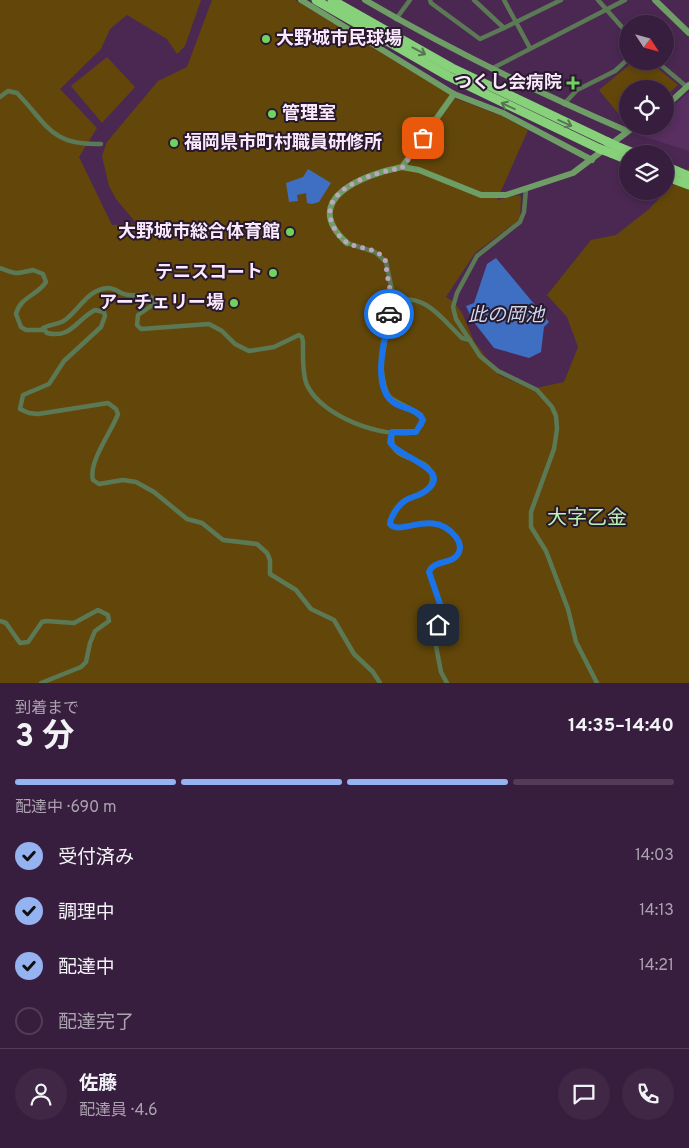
<!DOCTYPE html>
<html lang="ja">
<head>
<meta charset="utf-8">
<style>
  body { margin:0; font-family:Overpass,"Noto Sans JP",sans-serif; background:#3f2745; color:#f1f3f6; height:100vh; display:flex; flex-direction:column; font-size:19px; white-space:nowrap }
  * { box-sizing:border-box; margin:0 }
  p { font-size:16px; color:#aba2b0 }
  .icon { flex:none; width:28px; height:28px; fill:none; stroke:currentColor; stroke-width:2; stroke-linecap:round; stroke-linejoin:round }
  .map { position:relative; height:683px; overflow:hidden }
  .side { display:flex; flex-direction:column; background:#381e3e; flex:1 }
  .side>* { flex:none }
  .needle { width:32px; rotate:126deg }
  .buttons { position:absolute; left:619px; top:15px; display:grid; gap:10px }
  .buttons a { display:grid; place-items:center; width:55px; height:55px; border-radius:50%; background:#381e3e; box-shadow:0 2px 8px #0003,0 0 0 1px #523c58; font-size:25px }
  .pin { position:absolute; display:grid; place-items:center; width:42px; height:42px; color:#fff; margin:-21px; border-radius:10px; box-shadow:0 2px 8px #0006 }
  .courier { position:absolute; display:grid; place-items:center; width:50px; height:50px; margin:-25px; border:4px solid #1a73e8; border-radius:50%; background:#fff; color:#222; box-shadow:0 1px 6px #0007 }
  .overview em { font-style:normal; font-weight:700 }
  .overview div { display:flex; flex-direction:column-reverse }
  .overview { display:flex; align-items:center; justify-content:space-between; height:85px; padding:0 15px }
  h1 { font-size:32px; font-weight:700; line-height:38px }
  .bar { display:grid; grid-template-columns:repeat(4,1fr); gap:8px 5px; align-content:center; height:60px; padding:0 15px }
  .bar i { height:6px; border-radius:4px; background:#523c58 }
  .bar .on { background:#95b2f1 }
  .bar p { grid-column:span 4 }
  .line { display:flex; align-items:center; gap:12px; padding:0 15px; border-top:1px solid #523c58 }
  .line div { flex:1 }
  .round { display:grid; place-items:center; flex:none; width:52px; height:52px; border-radius:26px; background:#3f2745 }
  ol { padding:0 15px; list-style:none }
  li { display:flex; align-items:center; gap:15px; height:55px }
  li p { margin-inline-start:auto }
  li .icon { padding:5px; border-radius:50%; background:#95b2f1; color:#111; stroke-width:4 }
  li:last-child { color:#aba2b0 }
  li i { width:28px; height:28px; border:2px solid #523c58; border-radius:50% }
  .map>svg:first-child { display:block }
  .built { fill:#582f60 }
  .green { fill:#63470a }
  .water { fill:#3f6fc2 }
  .lines { fill:none; stroke-linecap:round; stroke-linejoin:round }
  .street { stroke:#5c7956; stroke-width:4.5 }
  .secondary { stroke:#6e9d66; stroke-width:6 }
  .highway { stroke:#87d17a; stroke-width:9 }
  .highway-bridge { stroke:#87d17a; stroke-width:9 }
  .oneway { stroke:#587553 }
  .done { stroke:#bda5c1; stroke-width:5; stroke-dasharray:0 9 }
  .route { stroke:#1a73e8; stroke-width:6 }
  .poi-dot { fill:#70d35f; stroke:#28192c; stroke-width:2 }
  .labels { text-anchor:middle; dominant-baseline:central; stroke-width:4; stroke-linejoin:round; paint-order:stroke }
  .poi-label { font-size:18px; font-weight:bold; fill:#fae9fd; stroke:#28192c; text-anchor:end }
  .water-label { font-size:19px; font-style:italic; fill:#cbd8ee; stroke:#28192c }
  .quarter-label { font-size:20px; fill:#bdf2b4; stroke:#28192c }
</style>
</head>
<body>
<div class="map">
<svg width="689" height="683" viewBox="0 0 689 683">
  <rect width="100%" height="100%" fill="#4b2852"/>
  <path class="built" d="M 689,92 L 689,151 L 636,134 L 645,126 L 665,126 L 665,113 Z"/>
  <g class="green">
    <path d="M 0,0 L 201,0 L 185,46 L 177,54 L 167,39 L 127,15 L 110,29 L 101,49 L 60,89 L 97,128 L 79,157 L 112,225 L 137,224 L 116,199 L 109,186 L 102,156 L 107,142 L 158,81 L 187,67 L 212,0 L 295,0 L 457,99 L 502,116 L 528,130 L 497,200 L 519,195 L 521,197 L 520,219 L 475,253 L 446,297 L 454,302 L 462,313 L 474,341 L 499,375 L 531,389 L 564,382 L 578,347 L 567,317 L 547,295 L 591,240 L 616,235 L 648,210 L 689,168 L 689,683 L 0,683 Z"/>
    <path d="M 107,57 L 135,87 L 102,123 L 71,86 Z"/>
    <path d="M 634,61 L 649,61 L 678,85 L 665,97 L 665,89 L 628,89 L 627,124 L 599,90 Z"/>
  </g>
  <g class="water">
    <path d="M 308,169 L 331,183 L 319,202 L 312,204 L 307,203 L 306,193 L 297,195 L 298,201 L 289,202 L 286,183 L 303,177 Z"/>
    <path d="M 496,258 L 549,322 L 544,327 L 541,352 L 529,358 L 494,348 L 473,321 L 466,306 L 474,303 L 487,264 Z"/>
  </g>
  <g class="lines">
    <g class="street">
      <path d="M 430,0 L 431,3 L 480,39 L 504,28 L 474,0"/>
      <path d="M 504,0 L 530,48"/>
      <path d="M 598,0 L 628,34"/>
      <path d="M 396,19 L 410,0"/>
      <path d="M 504,28 L 561,0"/>
      <path d="M 656,61 L 687,87"/>
      <path d="M 491,69 L 625,0"/>
      <path d="M 0,97 L 8,91 L 17,93 C 48,125 51,146 101,144"/>
      <path d="M 564,104 L 577,90 L 615,71 L 628,59"/>
      <path d="M 526,189 L 524,212 L 520,222 L 477,256 L 457,293 L 453,307 L 456,319 L 480,356 L 498,371 L 537,390 L 552,407 L 556,416 L 557,429 L 554,449 L 531,512 L 531,527 L 546,551 L 568,609 L 576,642 L 597,683"/>
      <path d="M 347,243 L 375,252 L 386,262 L 393,295 L 381,365 C 386,407 390,395 421,415 L 422,424 L 416,432 C 383,439 322,417 307,385 C 302,374 303,355 303,342 L 302,337 L 299,335 L 274,347 L 249,351 L 235,344 L 222,331 L 209,324 L 141,329 L 137,325 L 138,315 L 154,304 L 155,300 C 146,292 140,296 129,295 C 121,295 116,288 108,288 C 88,289 79,310 65,320 C 58,325 50,324 43,328 L 47,333 C 71,339 76,320 95,310 L 104,312 L 105,316 L 101,327 L 64,361 L 49,384 L 23,395 L 20,409 L 29,413 L 38,414 L 108,403 L 116,409 L 118,414 C 112,431 88,462 93,480 L 99,484 L 123,480 L 136,482 L 154,492 L 187,519 L 202,523 L 223,540 L 257,544 L 267,553 L 270,560 L 270,574 L 296,590 L 311,609 L 334,620 L 354,654 L 373,672 L 380,683"/>
      <path d="M 0,268 C 18,275 14,274 33,270 L 43,274 L 46,282 C 38,295 20,297 16,314 L 21,327 L 26,330 L 43,330"/>
      <path d="M 392,300 C 427,294 439,316 462,338 L 470,340"/>
      <path d="M 393,432 C 385,466 429,452 432,476 C 435,500 393,492 390,524 C 400,537 433,507 456,537 C 459,541 461,547 459,552 C 454,565 434,559 429,572 L 440,603 L 435,641 L 441,672 L 447,683"/>
      <path d="M 0,621 L 6,623 L 20,643 L 28,642 L 42,622 L 46,621 L 74,623 L 98,610 L 108,615 L 109,621 L 95,631 L 90,643 L 86,662 L 81,667 L 41,683"/>
    </g>
    <g class="secondary">
      <path d="M 301,0 L 454,94 L 503,113 L 592,160"/>
      <path d="M 365,0 C 450,50 537,92 627,131"/>
      <path d="M 655,0 L 689,33"/>
      <path d="M 665,107 L 689,85"/>
      <path d="M 402,167 L 419,170 L 481,195 L 506,195 L 573,173 L 635,126"/>
      <path d="M 347,243 C 298,199 365,174 402,167 L 454,94"/>
    </g>
    <g class="highway">
      <path d="M 316,0 L 448,76 L 600,149"/>
      <path d="M 332,0 L 452,68 L 608,142"/>
      <path d="M 621,148 L 636,154"/>
      <path d="M 611,153 L 628,160"/>
      <path d="M 665,166 L 689,176"/>
      <path d="M 665,176 L 689,185"/>
    </g>
    <g class="highway-bridge">
      <path d="M 608,142 L 621,148"/>
      <path d="M 600,149 L 611,153"/>
    </g>
  </g>
  <defs><path id="oneway-shaft" d="M-6 0H5M1.5-3L5.5 0L1.5 3" fill="none" stroke-width="1.6" stroke-linecap="round" stroke-linejoin="round" transform="scale(1.25)"/></defs>
  <g class="oneway">
    <use href="#oneway-shaft" transform="translate(419 51) rotate(28)"/>
    <use href="#oneway-shaft" transform="translate(508 106) rotate(-155)"/>
    <use href="#oneway-shaft" transform="translate(565 123) rotate(24)"/>
  </g>
  <g class="lines">
    <path class="done" d="M 389,314 C 393,292 390,294 387,273 C 386,270 387,266 386,262 C 379,246 358,250 346,242 C 338,236 334,229 331,220 C 321,188 378,171 402,168 L 423,138"/>
    <path class="route" d="M 389,314 C 385,338 370,390 396,404 C 406,409 418,410 423,420 L 416,432 L 392,432 L 390,442 C 397,457 452,469 428,489 C 416,500 408,493 396,510 C 393,515 390,519 390,524 C 400,537 433,507 456,537 C 459,541 461,547 459,552 C 454,565 434,559 429,572 L 440,604 L 438,625"/>
  </g>
  <g class="poi-dot">
    <circle cx="266" cy="39" r="5"/>
    <path d="M570.5 75.5h5v5h5v5h-5v5h-5v-5h-5v-5h5z"/>
    <circle cx="272" cy="114" r="5"/>
    <circle cx="174" cy="143" r="5"/>
    <circle cx="290" cy="232" r="5"/>
    <circle cx="273" cy="273" r="5"/>
    <circle cx="234" cy="303" r="5"/>
  </g>
  <g class="labels">
    <g class="poi-label">
      <text x="276" y="39" text-anchor="start">大野城市民球場</text>
      <text x="562" y="83">つくし会病院</text>
      <text x="282" y="114" text-anchor="start">管理室</text>
      <text x="184" y="143" text-anchor="start">福岡県市町村職員研修所</text>
      <text x="280" y="232">大野城市総合体育館</text>
      <text x="263" y="273">テニスコート</text>
      <text x="224" y="303">アーチェリー場</text>
    </g>
    <g class="water-label">
      <text x="506" y="316">此の岡池</text>
    </g>
    <g class="quarter-label">
      <text x="587" y="519">大字乙金</text>
    </g>
  </g>
</svg>
<div class="buttons">
<a><svg class="needle" viewBox="-14 -14 28 28"><path d="M0-13l5 13h-10z" fill="#e53935"/><path d="M0 13l5-13h-10z" fill="#aba2b0"/></svg></a>
<a><svg class="icon" aria-label="locate" viewBox="0 0 24 24"><circle cx="12" cy="12" r="6"/><path d="M12 2v4M12 18v4M2 12h4M18 12h4"/></svg></a>
<a><svg class="icon" aria-label="layers" viewBox="0 0 24 24"><path d="M12 4l9 5-9 5-9-5zM3 14l9 5 9-5"/></svg></a>
</div>
<div class="pin" style="left:423px;top:138px;background:#ea580c"><svg class="icon" aria-label="bag" viewBox="0 0 24 24"><path d="M5 8h14l-1 12H6zM9 8a3 3 0 0 1 6 0"/></svg></div>
<div class="pin" style="left:438px;top:625px;background:#1f2937"><svg class="icon" aria-label="home" viewBox="0 0 24 24"><path d="M3 11l9-7 9 7M6 9v11h12V9"/></svg></div>
<div class="courier" style="left:389px;top:314px"><svg class="icon" aria-label="car" viewBox="0 0 24 24"><path d="M5 17H2v-5l4-1 3-4h7l3 4 3 1v5h-3M9 17h6M6 11h13"/><circle cx="7" cy="17" r="2"/><circle cx="17" cy="17" r="2"/></svg></div>
</div>
<section class="side">
<div class="overview"><div><h1>3 分</h1><p>到着まで</p></div><em>14:35–14:40</em></div>
<div class="bar"><i class="on"></i><i class="on"></i><i class="on"></i><i></i><p>配達中 · 690 m</p></div>
<ol>
<li><svg class="icon" aria-label="check" viewBox="0 0 24 24"><path d="M5 12l5 5 9-10"/></svg>受付済み<p>14:03</p></li>
<li><svg class="icon" aria-label="check" viewBox="0 0 24 24"><path d="M5 12l5 5 9-10"/></svg>調理中<p>14:13</p></li>
<li><svg class="icon" aria-label="check" viewBox="0 0 24 24"><path d="M5 12l5 5 9-10"/></svg>配達中<p>14:21</p></li>
<li><i></i>配達完了</li>
</ol>
<div class="line" style="height:90px"><a class="round"><svg class="icon" aria-label="person" viewBox="0 0 24 24"><circle cx="12" cy="8" r="4"/><path d="M4 21q1-7 8-7t8 7"/></svg></a><div><b>佐藤</b><p>配達員 · 4.6</p></div><a class="round"><svg class="icon" aria-label="chat" viewBox="0 0 24 24"><path d="M4 5h16v11H9l-5 4z"/></svg></a><a class="round"><svg class="icon" aria-label="phone" viewBox="0 0 24 24"><path d="M5 4h4l2 5-3 2q2 4 5 5l2-3 5 2v4C11 20 4 13 5 4z"/></svg></a></div>
</section>
</body>
</html>
